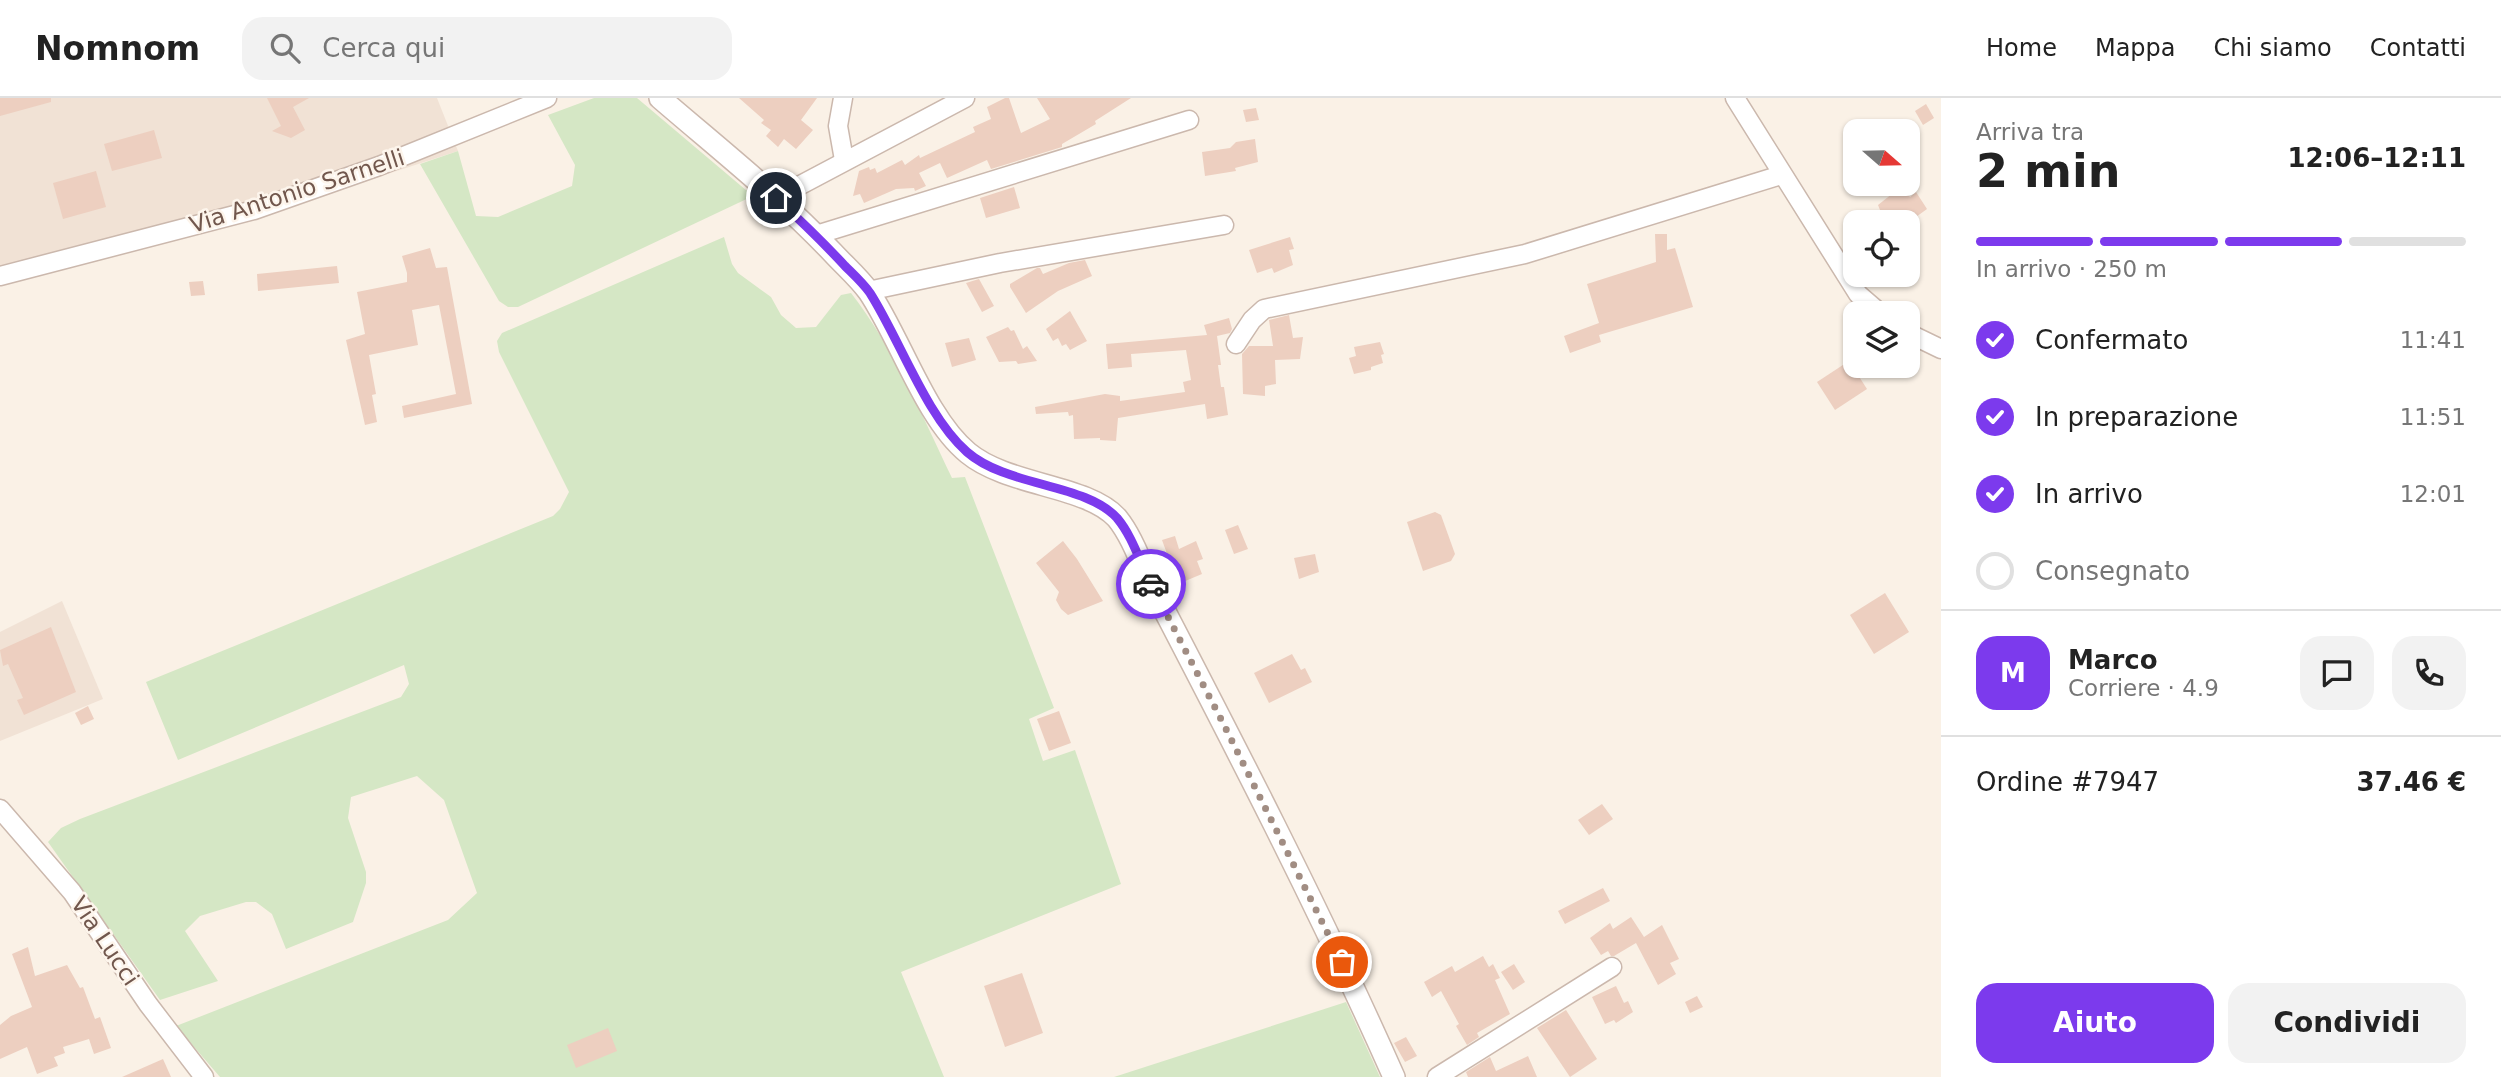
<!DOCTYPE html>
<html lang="it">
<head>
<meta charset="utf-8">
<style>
  body { margin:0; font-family:"DejaVu Sans",sans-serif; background:#f2f2f2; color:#222; height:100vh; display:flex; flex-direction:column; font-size:26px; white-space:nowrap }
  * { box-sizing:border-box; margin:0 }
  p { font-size:23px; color:#767676 }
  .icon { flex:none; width:38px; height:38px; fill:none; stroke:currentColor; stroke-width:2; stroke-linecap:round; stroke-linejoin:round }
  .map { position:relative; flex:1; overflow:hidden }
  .drawer { display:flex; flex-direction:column; background:#fff; width:560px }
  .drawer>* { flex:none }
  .needle { width:46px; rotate:110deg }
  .controls { position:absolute; left:1843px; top:21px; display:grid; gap:14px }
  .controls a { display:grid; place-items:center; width:77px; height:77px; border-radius:14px; background:#fff; box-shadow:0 2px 5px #0004; font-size:35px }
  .pin { position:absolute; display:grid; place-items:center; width:60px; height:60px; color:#fff; margin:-30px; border:4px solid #fff; border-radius:50%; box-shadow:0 2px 7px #0007 }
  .courier { position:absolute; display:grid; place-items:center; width:70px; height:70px; margin:-35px; border:5px solid #7c3aed; border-radius:50%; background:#fff; color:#222; box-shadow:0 2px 9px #0007 }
  .head em { font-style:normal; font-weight:700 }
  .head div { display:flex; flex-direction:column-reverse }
  .head { display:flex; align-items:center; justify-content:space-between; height:119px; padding:0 35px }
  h1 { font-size:46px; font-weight:700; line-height:52px }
  .bar { display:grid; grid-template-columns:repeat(4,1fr); gap:10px 7px; align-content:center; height:84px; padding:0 35px }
  .bar i { height:9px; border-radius:5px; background:#e0e0e0 }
  .bar .on { background:#7c3aed }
  .bar p { grid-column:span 4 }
  .line { display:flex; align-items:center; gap:18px; padding:0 35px; border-top:2px solid #e0e0e0 }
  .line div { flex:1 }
  .round { display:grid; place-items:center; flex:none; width:74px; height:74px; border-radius:21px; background:#f2f2f2 }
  ol { padding:0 35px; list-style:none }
  li { display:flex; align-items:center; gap:21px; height:77px }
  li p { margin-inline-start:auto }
  li .icon { padding:7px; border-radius:50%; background:#7c3aed; color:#fff; stroke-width:4 }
  li:last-child { color:#767676 }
  li i { width:38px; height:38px; border:4px solid #e0e0e0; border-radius:50% }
  .primary-button { display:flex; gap:14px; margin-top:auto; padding:14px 35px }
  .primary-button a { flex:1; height:80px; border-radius:21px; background:#7c3aed; color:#fff; font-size:28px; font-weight:700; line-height:80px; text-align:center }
  .primary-button a+a { background:#f2f2f2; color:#222 }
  header { display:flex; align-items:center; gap:42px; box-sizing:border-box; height:98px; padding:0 35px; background:#fff; border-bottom:2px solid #e0e0e0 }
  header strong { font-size:33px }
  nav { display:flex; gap:38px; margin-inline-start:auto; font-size:24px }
  .search { width:490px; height:63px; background:#f2f2f2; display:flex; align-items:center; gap:18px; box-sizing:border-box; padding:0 24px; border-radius:21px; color:#767676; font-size:26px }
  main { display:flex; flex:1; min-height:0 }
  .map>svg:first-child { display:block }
  .residential { fill:#f1e2d5 }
  .green { fill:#d5e7c5 }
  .building { fill:#edcfc0 }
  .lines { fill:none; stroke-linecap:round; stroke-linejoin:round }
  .minor-casing { stroke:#cbb8ad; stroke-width:21 }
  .tertiary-casing { stroke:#cbb8ad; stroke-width:24 }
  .minor { stroke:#fff; stroke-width:18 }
  .tertiary { stroke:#fff; stroke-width:21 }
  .done { stroke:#a18d83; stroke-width:7; stroke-dasharray:0 12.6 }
  .route { stroke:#7c3aed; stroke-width:9 }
  .labels { text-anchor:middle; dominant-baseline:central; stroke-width:5; stroke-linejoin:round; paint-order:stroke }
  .street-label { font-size:23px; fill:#71574d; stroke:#fdf5ec }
</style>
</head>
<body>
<header>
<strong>Nomnom</strong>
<div class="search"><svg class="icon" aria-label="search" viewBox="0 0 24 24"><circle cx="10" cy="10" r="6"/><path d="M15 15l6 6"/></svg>Cerca qui</div>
<nav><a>Home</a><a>Mappa</a><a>Chi siamo</a><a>Contatti</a></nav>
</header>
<main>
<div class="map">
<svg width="1941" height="979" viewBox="0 0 1941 979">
  <rect width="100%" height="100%" fill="#faf1e6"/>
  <g class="residential">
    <path d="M 0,0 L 437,0 L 458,53 L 268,115 L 0,186 Z"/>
    <path d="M 62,503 L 103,601 L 0,643 L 0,534 Z"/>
  </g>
  <g class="green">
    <path d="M 594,0 L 637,0 L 753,98 L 518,209 L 508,209 L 499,203 L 420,66 L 458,53 L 476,118 L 498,119 L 572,88 L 575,67 L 548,17 Z"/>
    <path d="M 724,139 L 732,166 L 738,175 L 771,199 L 781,217 L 796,230 L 816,229 L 841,197 L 851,195 C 892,247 923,319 952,380 L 965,379 L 1054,610 L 1029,621 L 1043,663 L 1075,652 L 1121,786 L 901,874 L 944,979 L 220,979 L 176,928 L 448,822 L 477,795 L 444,702 L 417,678 L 351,699 L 348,720 L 366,774 L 366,785 L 353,824 L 286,851 L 272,816 L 256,804 L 246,804 L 200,818 L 185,833 L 218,883 L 160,902 L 48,744 L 61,730 L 80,721 L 401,599 L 409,586 L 404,567 L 178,662 L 146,584 L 553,418 L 560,411 L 569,394 L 499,254 L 497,243 L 502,235 Z"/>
    <path d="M 1346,904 L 1380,979 L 1114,979 Z"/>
  </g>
  <g class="building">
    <path d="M 0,0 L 51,0 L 51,4 L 0,18 Z"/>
    <path d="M 267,0 L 309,0 L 293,9 L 305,32 L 291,40 L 272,33 L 281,28 Z"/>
    <path d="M 739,0 L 817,0 L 801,22 L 813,32 L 796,51 L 784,41 L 778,49 L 766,38 L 771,32 L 761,25 L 764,22 Z"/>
    <path d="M 1005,0 L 1009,0 L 1021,35 L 1050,21 L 1037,0 L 1131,0 L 1095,23 L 1096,26 L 1062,46 L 1062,49 L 991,71 L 987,62 L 947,80 L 940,65 L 919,75 L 926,88 L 915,93 L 914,90 L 896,91 L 864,105 L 860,96 L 853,98 L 859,73 L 869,69 L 870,72 L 875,70 L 877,75 L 902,62 L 905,67 L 919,57 L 920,60 L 975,34 L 973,29 L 991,21 L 987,9 Z"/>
    <path d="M 1926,6 L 1934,20 L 1923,27 L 1915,13 Z"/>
    <path d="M 1256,10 L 1259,22 L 1246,24 L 1243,12 Z"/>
    <path d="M 154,32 L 162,60 L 112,73 L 104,46 Z"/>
    <path d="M 1255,41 L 1258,64 L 1235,70 L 1236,73 L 1205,78 L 1202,54 L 1230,50 L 1236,44 Z"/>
    <path d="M 96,73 L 106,109 L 63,121 L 53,85 Z"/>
    <path d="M 1902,88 L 1910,99 L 1916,94 L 1927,111 L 1909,124 L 1862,124 L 1880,112 L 1878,107 Z"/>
    <path d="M 1014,89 L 1020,110 L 986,120 L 980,100 Z"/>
    <path d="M 1655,136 L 1667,136 L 1667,152 L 1675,150 L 1693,209 L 1599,237 L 1601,244 L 1570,255 L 1564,238 L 1599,225 L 1587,186 L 1656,164 Z"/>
    <path d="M 1290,139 L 1294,151 L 1289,152 L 1293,167 L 1274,175 L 1272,170 L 1257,175 L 1249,152 Z"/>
    <path d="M 430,150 L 436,170 L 447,169 L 472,306 L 404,320 L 402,308 L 456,296 L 439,207 L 412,212 L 418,247 L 369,257 L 376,296 L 372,297 L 377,324 L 365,327 L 346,242 L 365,236 L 357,194 L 407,184 L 407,175 L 402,158 Z"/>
    <path d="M 1085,162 L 1092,178 L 1058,193 L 1026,215 L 1010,189 L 1010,186 L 1037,170 L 1040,170 L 1043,176 L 1069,165 Z"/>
    <path d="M 337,168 L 339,185 L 258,193 L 257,176 Z"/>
    <path d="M 979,181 L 994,208 L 982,214 L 966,185 Z"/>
    <path d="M 203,183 L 205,197 L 191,198 L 189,184 Z"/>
    <path d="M 1070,213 L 1087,243 L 1070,252 L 1066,246 L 1062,248 L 1058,240 L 1053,243 L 1046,231 Z"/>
    <path d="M 1289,217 L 1293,240 L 1303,239 L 1300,261 L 1275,262 L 1276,286 L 1265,288 L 1265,298 L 1243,296 L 1242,256 L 1249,248 L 1273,248 L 1269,222 Z"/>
    <path d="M 1229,220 L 1232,231 L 1230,235 L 1217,238 L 1221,267 L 1218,267 L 1221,289 L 1224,289 L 1228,317 L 1207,321 L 1205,306 L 1118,320 L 1116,343 L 1100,342 L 1100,340 L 1074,341 L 1073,317 L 1069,318 L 1068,314 L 1036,316 L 1035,309 L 1105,296 L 1120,298 L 1120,303 L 1185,294 L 1183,284 L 1191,282 L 1186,252 L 1131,256 L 1132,269 L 1108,271 L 1106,246 L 1207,237 L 1204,227 Z"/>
    <path d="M 1008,229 L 1011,233 L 1014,232 L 1023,251 L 1027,248 L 1037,263 L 1018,266 L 1016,263 L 999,264 L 986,239 Z"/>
    <path d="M 969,240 L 976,262 L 952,269 L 945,245 Z"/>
    <path d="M 1380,244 L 1384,256 L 1381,257 L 1383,265 L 1371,269 L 1371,272 L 1354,276 L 1349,260 L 1356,258 L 1354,249 Z"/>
    <path d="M 1849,263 L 1867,291 L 1835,312 L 1817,284 Z"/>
    <path d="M 1435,414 L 1441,417 L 1455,456 L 1451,463 L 1423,473 L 1407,424 Z"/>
    <path d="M 1238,427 L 1248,451 L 1234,456 L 1225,432 Z"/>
    <path d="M 1175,438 L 1179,451 L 1196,443 L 1203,461 L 1197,463 L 1202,476 L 1178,486 L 1162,442 Z"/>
    <path d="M 1063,443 L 1077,461 L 1103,503 L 1068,517 L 1061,511 L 1056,502 L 1059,494 L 1036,465 Z"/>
    <path d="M 1315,456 L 1319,474 L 1299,481 L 1294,460 Z"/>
    <path d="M 1885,495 L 1909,534 L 1874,556 L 1850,517 Z"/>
    <path d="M 51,529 L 76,594 L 24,617 L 17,602 L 23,600 L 8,566 L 3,568 L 0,552 Z"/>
    <path d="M 1292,556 L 1301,572 L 1305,570 L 1312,584 L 1269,605 L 1254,575 Z"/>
    <path d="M 88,608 L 94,621 L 81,627 L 75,615 Z"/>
    <path d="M 1059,613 L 1071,645 L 1049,653 L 1037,621 Z"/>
    <path d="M 1602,706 L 1613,721 L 1589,737 L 1578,722 Z"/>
    <path d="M 1603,790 L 1610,803 L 1565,826 L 1558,813 Z"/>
    <path d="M 1631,819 L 1644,839 L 1662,827 L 1679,861 L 1670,865 L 1676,876 L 1658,887 L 1636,845 L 1614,858 L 1611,858 L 1608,853 L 1601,857 L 1590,840 L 1610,825 L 1613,831 Z"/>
    <path d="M 28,849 L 35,878 L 67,867 L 80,890 L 83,889 L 95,921 L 100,919 L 111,950 L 94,956 L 89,941 L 63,949 L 65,955 L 54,959 L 58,968 L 37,976 L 27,949 L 0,961 L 0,927 L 11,918 L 32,909 L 12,856 Z"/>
    <path d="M 1483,858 L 1489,869 L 1493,866 L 1500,880 L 1495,882 L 1510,916 L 1477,935 L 1479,939 L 1467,947 L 1456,928 L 1459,926 L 1441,893 L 1432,899 L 1424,884 L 1452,868 L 1455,874 Z"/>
    <path d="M 1514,866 L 1525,884 L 1513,892 L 1501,874 Z"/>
    <path d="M 1022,875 L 1043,935 L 1005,949 L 984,888 Z"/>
    <path d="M 1616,888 L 1624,905 L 1628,903 L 1633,914 L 1616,925 L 1614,922 L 1605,926 L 1592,899 Z"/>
    <path d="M 1697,898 L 1703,909 L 1690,915 L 1685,904 Z"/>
    <path d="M 1566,912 L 1597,961 L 1570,979 L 1537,930 Z"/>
    <path d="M 608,930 L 617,953 L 576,970 L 567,947 Z"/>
    <path d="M 1406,939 L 1417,958 L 1405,964 L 1394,945 Z"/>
    <path d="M 1528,958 L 1537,979 L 1468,979 L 1466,974 L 1490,959 L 1496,973 Z"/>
    <path d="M 163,961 L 171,979 L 122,979 Z"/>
  </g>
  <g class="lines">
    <defs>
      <g id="minor">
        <path d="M 843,0 L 838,28 L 844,62"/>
        <path d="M 1735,0 L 1858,196 L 1880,215"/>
        <path d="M 776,100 L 965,0"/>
        <path d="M 816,137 L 1189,22"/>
        <path d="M 0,178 L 254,112 L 379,68 L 547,0"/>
        <path d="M 868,193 L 1000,165 L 1224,127"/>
        <path d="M 1908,235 L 1941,251"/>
        <path d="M 1236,246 L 1252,222 L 1264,211 L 1525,156 L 1781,77"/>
        <path d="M 0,711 L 72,794 L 148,906 L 204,979"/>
        <path d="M 1437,979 L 1612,869"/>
      </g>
      <path id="tertiary" d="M 660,0 C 718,50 780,99 833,155 C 845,168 859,180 869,194 C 900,240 926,321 968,355 C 1008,388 1087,387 1117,420 C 1130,436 1139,458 1146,477 C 1232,642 1318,808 1394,979"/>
    </defs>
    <use href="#minor" class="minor-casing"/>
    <use href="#tertiary" class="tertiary-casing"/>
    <use href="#minor" class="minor"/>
    <use href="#tertiary" class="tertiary"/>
  </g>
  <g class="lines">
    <path class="done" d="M 1151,486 L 1223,625 L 1342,864"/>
    <path class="route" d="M 776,100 C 800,122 823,144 845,168 C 853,176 863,185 870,195 C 900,242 926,318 967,354 C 1007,389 1085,385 1117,420 C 1133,439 1140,465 1151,486"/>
  </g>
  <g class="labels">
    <g class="street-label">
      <text transform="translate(297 93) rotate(-18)">Via Antonio Sarnelli</text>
      <text transform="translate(105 843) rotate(56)">Via Lucci</text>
    </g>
  </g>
</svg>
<div class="controls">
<a><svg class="needle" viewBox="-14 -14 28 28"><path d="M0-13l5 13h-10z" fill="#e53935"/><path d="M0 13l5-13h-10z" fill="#767676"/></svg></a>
<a><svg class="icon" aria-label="locate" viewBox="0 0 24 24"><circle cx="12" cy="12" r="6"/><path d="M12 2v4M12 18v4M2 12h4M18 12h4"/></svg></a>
<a><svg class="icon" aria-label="layers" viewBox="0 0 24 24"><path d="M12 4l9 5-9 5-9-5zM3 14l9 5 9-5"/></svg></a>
</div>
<div class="pin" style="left:1342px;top:864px;background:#ea580c"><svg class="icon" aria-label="bag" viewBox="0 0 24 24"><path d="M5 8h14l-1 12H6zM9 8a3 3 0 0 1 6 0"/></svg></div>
<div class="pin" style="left:776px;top:100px;background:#1f2937"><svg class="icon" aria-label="home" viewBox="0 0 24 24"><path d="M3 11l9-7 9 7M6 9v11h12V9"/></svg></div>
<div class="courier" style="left:1151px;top:486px"><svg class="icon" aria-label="car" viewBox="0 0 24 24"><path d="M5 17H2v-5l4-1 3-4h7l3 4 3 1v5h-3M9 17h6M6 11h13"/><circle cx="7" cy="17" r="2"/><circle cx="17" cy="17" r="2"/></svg></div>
</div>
<section class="drawer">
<div class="head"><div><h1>2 min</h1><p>Arriva tra</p></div><em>12:06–12:11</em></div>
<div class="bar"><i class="on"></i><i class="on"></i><i class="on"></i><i></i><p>In arrivo · 250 m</p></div>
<ol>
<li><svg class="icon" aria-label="check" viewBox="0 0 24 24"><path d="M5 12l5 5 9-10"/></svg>Confermato<p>11:41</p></li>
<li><svg class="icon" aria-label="check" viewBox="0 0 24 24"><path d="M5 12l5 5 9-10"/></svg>In preparazione<p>11:51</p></li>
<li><svg class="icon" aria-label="check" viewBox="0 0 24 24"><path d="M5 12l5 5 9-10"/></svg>In arrivo<p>12:01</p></li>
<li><i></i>Consegnato</li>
</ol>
<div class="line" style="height:126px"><b class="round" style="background:#7c3aed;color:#fff">M</b><div><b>Marco</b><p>Corriere · 4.9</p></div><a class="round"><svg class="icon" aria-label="chat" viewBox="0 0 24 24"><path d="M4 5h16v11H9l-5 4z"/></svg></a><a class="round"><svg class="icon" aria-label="phone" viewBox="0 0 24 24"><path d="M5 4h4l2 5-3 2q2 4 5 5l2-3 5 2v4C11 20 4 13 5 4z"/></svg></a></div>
<div class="line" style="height:91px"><div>Ordine #7947</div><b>37.46 €</b></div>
<div class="primary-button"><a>Aiuto</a><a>Condividi</a></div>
</section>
</main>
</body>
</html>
